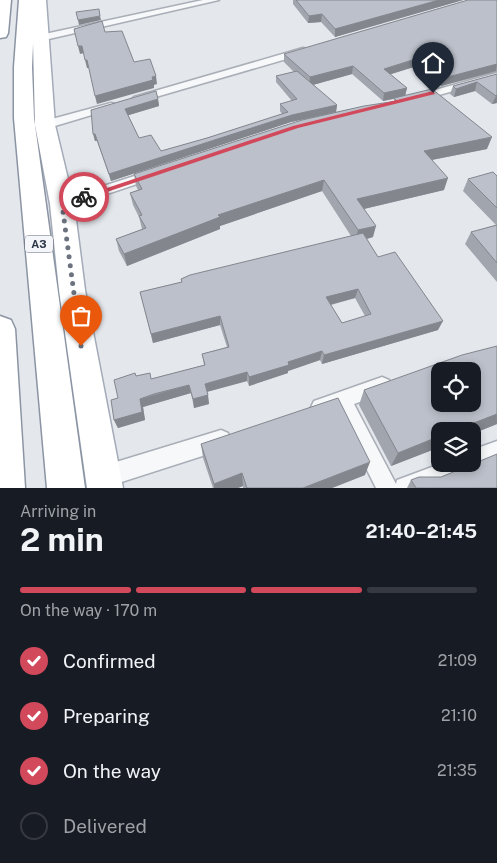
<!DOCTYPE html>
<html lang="en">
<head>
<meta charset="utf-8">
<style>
  body { margin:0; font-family:"Public Sans",sans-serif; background:#20242c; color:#f1f3f6; height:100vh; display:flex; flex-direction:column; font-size:19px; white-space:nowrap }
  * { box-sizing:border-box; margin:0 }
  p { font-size:16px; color:#9ea1a6 }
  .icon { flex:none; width:28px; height:28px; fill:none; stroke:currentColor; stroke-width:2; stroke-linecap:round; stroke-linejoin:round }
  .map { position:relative; height:488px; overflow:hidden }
  .panel { display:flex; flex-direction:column; background:#171b24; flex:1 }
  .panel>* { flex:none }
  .fabs { position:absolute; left:431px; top:362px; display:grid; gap:10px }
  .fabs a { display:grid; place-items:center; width:50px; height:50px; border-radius:10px; background:#171b24; box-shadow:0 2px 8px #0003; font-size:25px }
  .pin { position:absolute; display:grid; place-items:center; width:42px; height:42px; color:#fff; margin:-51px -21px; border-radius:50% 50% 50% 0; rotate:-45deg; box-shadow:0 0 5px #0007 }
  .pin .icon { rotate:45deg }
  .courier { position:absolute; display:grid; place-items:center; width:50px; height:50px; margin:-25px; border:4px solid #d1495b; border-radius:50%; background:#fff; color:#222; box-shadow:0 1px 6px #0007 }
  .overview em { font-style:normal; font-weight:700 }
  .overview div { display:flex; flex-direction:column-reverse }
  .overview { display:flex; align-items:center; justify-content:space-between; height:85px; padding:0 20px }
  h1 { font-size:32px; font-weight:700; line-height:38px }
  .bar { display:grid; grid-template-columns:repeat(4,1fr); gap:8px 5px; align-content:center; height:60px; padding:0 20px }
  .bar i { height:6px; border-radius:4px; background:#363941 }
  .bar .on { background:#d1495b }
  .bar p { grid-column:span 4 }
  ol { padding:0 20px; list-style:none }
  li { display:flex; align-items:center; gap:15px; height:55px }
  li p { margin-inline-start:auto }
  li .icon { padding:5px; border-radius:50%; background:#d1495b; color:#fff; stroke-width:4 }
  li:last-child { color:#9ea1a6 }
  li i { width:28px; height:28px; border:2px solid #363941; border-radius:50% }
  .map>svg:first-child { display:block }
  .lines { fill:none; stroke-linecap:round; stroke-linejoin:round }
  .minor-casing { stroke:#a9aeb7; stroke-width:3 }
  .primary-casing { stroke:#a3abb8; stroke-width:3 }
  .trunk-casing { stroke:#8b94a3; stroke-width:3 }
  .minor { fill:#f7f8fa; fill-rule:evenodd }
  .primary { fill:#fff; fill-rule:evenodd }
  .trunk { fill:#fff; fill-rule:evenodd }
  .wall { fill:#a1a5ae; fill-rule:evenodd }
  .shaded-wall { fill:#83868d }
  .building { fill:#bbc0ca; stroke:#83868d; fill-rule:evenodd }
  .route { fill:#d1495b }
  .done { stroke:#6c737f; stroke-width:5; stroke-dasharray:0 9 }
  .labels { text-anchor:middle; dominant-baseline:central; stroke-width:4.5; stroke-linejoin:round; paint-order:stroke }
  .shield { fill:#f4f6f9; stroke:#676e7b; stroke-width:1 }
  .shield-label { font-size:11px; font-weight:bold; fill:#2b3445 }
</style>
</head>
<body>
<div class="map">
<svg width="497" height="488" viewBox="0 0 497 488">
  <rect width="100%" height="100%" fill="#e4e7ec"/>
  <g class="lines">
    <defs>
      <g id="minor">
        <path d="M 203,0 L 219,0 L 40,41 L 35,38 L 40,35 Z"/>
        <path d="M 303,48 L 307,49 L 307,53 L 142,101 L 138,102 L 132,99 L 134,97 Z"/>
        <path d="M 497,73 L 497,79 L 417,101 L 411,98 L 413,96 Z"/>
        <path d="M 111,103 L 115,104 L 115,108 L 45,129 L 39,125 L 41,122 Z"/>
        <path d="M 153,170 L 160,174 L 158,177 L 62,209 L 55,204 L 57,201 Z"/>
        <path d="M 382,377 L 389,380 L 391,386 L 389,392 L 354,404 L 396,484 L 397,480 L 440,464 L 472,464 L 472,450 L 497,441 L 497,461 L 431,488 L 376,488 L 337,410 L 321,416 L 314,413 L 311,407 L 314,401 Z"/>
        <path d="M 221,430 L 228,433 L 231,440 L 228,447 L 221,450 L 103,488 L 96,484 L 92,477 L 96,470 L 103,466 Z"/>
      </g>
      <path id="primary" d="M 32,0 L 46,0 L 55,125 L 74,204 L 85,290 L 123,488 L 87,488 L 59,290 L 50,204 L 35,125 Z"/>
      <g id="trunk">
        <path d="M 0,0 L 11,0 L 8,33 L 6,37 L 0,38 Z"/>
        <path d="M 19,0 L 35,0 L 32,67 L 34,118 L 85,488 L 47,488 L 14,118 L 14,67 Z"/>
        <path d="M 0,316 L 11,320 L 15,329 L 25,488 L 0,488 Z"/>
      </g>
    </defs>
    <use href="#minor" class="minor-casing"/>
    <use href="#primary" class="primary-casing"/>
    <use href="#trunk" class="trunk-casing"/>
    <use href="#minor" class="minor"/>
    <use href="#primary" class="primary"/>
    <use href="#trunk" class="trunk"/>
  </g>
  <g class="wall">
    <path d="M 293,0 L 463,0 L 335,37 L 321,22 L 308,23 L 293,4 Z"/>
    <path d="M 497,0 L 497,72 L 441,86 L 417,66 L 390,74 L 407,88 L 405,96 L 487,149 L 432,160 L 444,190 L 364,209 L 373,237 L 367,239 L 378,257 L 438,330 L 322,364 L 320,360 L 288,371 L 288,373 L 249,386 L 247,381 L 207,392 L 209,404 L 194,408 L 191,393 L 156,403 L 143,407 L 145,420 L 118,428 L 114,420 L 118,398 L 136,376 L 151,379 L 204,365 L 202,354 L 227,347 L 220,325 L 153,343 L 140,292 L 181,282 L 181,279 L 351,236 L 322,191 L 220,226 L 220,229 L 127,266 L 119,251 L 116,239 L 142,229 L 139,217 L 133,205 L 130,193 L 138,190 L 136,186 L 134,174 L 329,114 L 291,122 L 111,181 L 97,141 L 95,141 L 91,110 L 158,99 L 159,106 L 128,115 L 139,138 L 161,151 L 207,138 L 282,114 L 280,111 L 280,104 L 292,101 L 276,82 L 276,76 L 294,72 L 284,62 L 284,54 ZM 352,74 L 383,101 L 394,99 L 394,101 L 336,112 L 337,105 L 313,85 ZM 355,298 L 365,316 L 342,323 L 331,305 Z"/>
    <path d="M 497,74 L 497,103 L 492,104 L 475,91 L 454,97 L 450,94 L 453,86 Z"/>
    <path d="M 497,176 L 497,282 L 465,244 L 471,232 L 496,225 L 463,191 L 468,179 Z"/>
    <path d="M 497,346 L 497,424 L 472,434 L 472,431 L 440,431 L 440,447 L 391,466 L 359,405 L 364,390 Z"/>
    <path d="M 201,444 L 365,475 L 332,488 L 243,488 L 243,486 L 238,488 L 213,488 L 203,458 Z"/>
    <path d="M 441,477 L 497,488 L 407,488 L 411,480 Z"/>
  </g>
  <g class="shaded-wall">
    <path d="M 439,0 L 463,0 L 335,37 L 335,29 Z"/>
    <path d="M 322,14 L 321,22 L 308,23 L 309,16 Z"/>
    <path d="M 100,16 L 101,20 L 79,25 L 78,20 Z"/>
    <path d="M 78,46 L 82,46 L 84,53 L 80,54 Z"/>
    <path d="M 419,58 L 417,66 L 382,77 L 384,69 Z"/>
    <path d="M 85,60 L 87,60 L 89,68 L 87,68 Z"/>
    <path d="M 497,64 L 496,71 L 441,86 L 444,78 Z"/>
    <path d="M 353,66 L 352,74 L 309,86 L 310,77 Z"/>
    <path d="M 156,76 L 157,84 L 154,85 L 154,88 L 97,104 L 95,96 Z"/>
    <path d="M 477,82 L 475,91 L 454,97 L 456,89 Z"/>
    <path d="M 407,88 L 405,96 L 383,101 L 384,93 Z"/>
    <path d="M 497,95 L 497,103 L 492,104 L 496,96 Z"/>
    <path d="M 158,99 L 159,106 L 126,116 L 125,109 Z"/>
    <path d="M 337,105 L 336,112 L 291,122 L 111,181 L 109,174 L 292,115 Z"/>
    <path d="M 93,134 L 95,134 L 97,141 L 95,141 Z"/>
    <path d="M 492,137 L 487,149 L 421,162 L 424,151 Z"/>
    <path d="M 448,178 L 444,190 L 355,211 L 357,199 Z"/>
    <path d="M 324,180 L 322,191 L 220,226 L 220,229 L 127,266 L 124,254 L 218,215 Z"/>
    <path d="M 376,226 L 373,237 L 355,242 L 358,230 Z"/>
    <path d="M 358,289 L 355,298 L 325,306 L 326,297 Z"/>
    <path d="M 220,316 L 220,325 L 153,343 L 151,334 Z"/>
    <path d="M 443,321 L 438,330 L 322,364 L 324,355 Z"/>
    <path d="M 322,351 L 320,360 L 288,371 L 288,373 L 249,386 L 249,377 L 288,362 Z"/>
    <path d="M 247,372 L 247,381 L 206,392 L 205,384 Z"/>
    <path d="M 189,385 L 191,393 L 143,407 L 145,420 L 118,428 L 114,420 L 140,399 Z"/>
    <path d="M 208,395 L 209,404 L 194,408 L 193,399 Z"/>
    <path d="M 497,414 L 497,424 L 472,434 L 472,431 L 453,431 Z"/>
    <path d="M 440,436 L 440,447 L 391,466 L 398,453 Z"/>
    <path d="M 370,462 L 365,475 L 332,488 L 303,488 Z"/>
    <path d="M 242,473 L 243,486 L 238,488 L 214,488 L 214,484 Z"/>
  </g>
  <g class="building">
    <path d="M 296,0 L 439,0 L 335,29 L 322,14 L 309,16 Z"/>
    <path d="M 468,0 L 497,0 L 497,64 L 444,78 L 419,58 L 384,69 L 407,88 L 384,93 L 353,66 L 310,77 L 284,54 Z"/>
    <path d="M 99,9 L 100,16 L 78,20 L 76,12 Z"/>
    <path d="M 102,21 L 105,32 L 122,31 L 134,62 L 150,59 L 156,76 L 152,77 L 153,80 L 95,96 L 87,60 L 85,60 L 82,46 L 78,46 L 74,29 Z"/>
    <path d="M 297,71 L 337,105 L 292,115 L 109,174 L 95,134 L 93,134 L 91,110 L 156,91 L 158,99 L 125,109 L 139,138 L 151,135 L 161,151 L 207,138 L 288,112 L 280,104 L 297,99 L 276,76 Z"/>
    <path d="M 497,74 L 497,95 L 496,96 L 477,82 L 456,89 L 453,86 Z"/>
    <path d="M 432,89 L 492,137 L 424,151 L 448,178 L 357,199 L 376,226 L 358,230 L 324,180 L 218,215 L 220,217 L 124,254 L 116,239 L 146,228 L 139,216 L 142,215 L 130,193 L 142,189 L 134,174 L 302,120 L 364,106 L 397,101 L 394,98 Z"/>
    <path d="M 493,172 L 497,176 L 497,208 L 468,179 Z"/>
    <path d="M 497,225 L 497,263 L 471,232 Z"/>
    <path d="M 363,233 L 378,257 L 395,252 L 443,321 L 324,355 L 322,351 L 288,362 L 289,365 L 249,377 L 247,372 L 205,384 L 208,395 L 193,399 L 189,385 L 154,394 L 140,399 L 142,412 L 114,420 L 111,400 L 118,398 L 114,380 L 135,373 L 136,376 L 150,373 L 151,379 L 205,365 L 202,354 L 229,347 L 220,316 L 151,334 L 140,292 L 182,282 L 181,279 L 190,275 ZM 358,289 L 371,314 L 342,323 L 326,297 Z"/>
    <path d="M 497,346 L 497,414 L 453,431 L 440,431 L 440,436 L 398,453 L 364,390 L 462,355 ZM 440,371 L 472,371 L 472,404 L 440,404 Z"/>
    <path d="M 338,398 L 370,462 L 303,488 L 247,488 L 242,473 L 214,484 L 201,444 Z"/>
    <path d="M 497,454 L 497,488 L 416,488 L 411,480 L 419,477 L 441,477 Z"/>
  </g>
  <path class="route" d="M 433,91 L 435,94 L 298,128 L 86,199 L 80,197 L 293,126 Z"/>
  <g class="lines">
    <path class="done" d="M 81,346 L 62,204 L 84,197"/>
  </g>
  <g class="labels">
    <rect class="shield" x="25" y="235.5" width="28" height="17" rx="4"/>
    <g class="shield-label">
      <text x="39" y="244">A3</text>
    </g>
  </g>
</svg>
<div class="fabs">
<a><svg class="icon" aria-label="locate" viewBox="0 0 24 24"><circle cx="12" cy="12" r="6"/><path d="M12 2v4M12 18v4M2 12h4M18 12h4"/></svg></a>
<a><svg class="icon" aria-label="layers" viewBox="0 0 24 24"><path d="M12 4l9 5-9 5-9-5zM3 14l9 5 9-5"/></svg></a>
</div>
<div class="pin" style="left:81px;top:346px;background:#ea580c"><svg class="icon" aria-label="bag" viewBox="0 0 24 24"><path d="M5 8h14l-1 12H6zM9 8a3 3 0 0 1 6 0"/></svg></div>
<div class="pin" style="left:433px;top:93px;background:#1f2937"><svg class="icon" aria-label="home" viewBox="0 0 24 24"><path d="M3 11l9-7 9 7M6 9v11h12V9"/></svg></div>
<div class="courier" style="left:84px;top:197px"><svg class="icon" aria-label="bike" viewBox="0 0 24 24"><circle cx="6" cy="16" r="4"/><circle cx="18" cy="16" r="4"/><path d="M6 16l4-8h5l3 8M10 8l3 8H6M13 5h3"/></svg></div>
</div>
<section class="panel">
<div class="overview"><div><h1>2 min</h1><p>Arriving in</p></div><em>21:40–21:45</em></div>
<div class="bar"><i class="on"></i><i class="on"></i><i class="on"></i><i></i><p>On the way · 170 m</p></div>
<ol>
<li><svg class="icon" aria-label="check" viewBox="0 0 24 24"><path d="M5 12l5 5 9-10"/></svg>Confirmed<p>21:09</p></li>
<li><svg class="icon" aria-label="check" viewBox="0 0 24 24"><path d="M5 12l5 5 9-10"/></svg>Preparing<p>21:10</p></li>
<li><svg class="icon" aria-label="check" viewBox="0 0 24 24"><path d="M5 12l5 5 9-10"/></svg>On the way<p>21:35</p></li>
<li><i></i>Delivered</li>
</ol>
</section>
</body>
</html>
